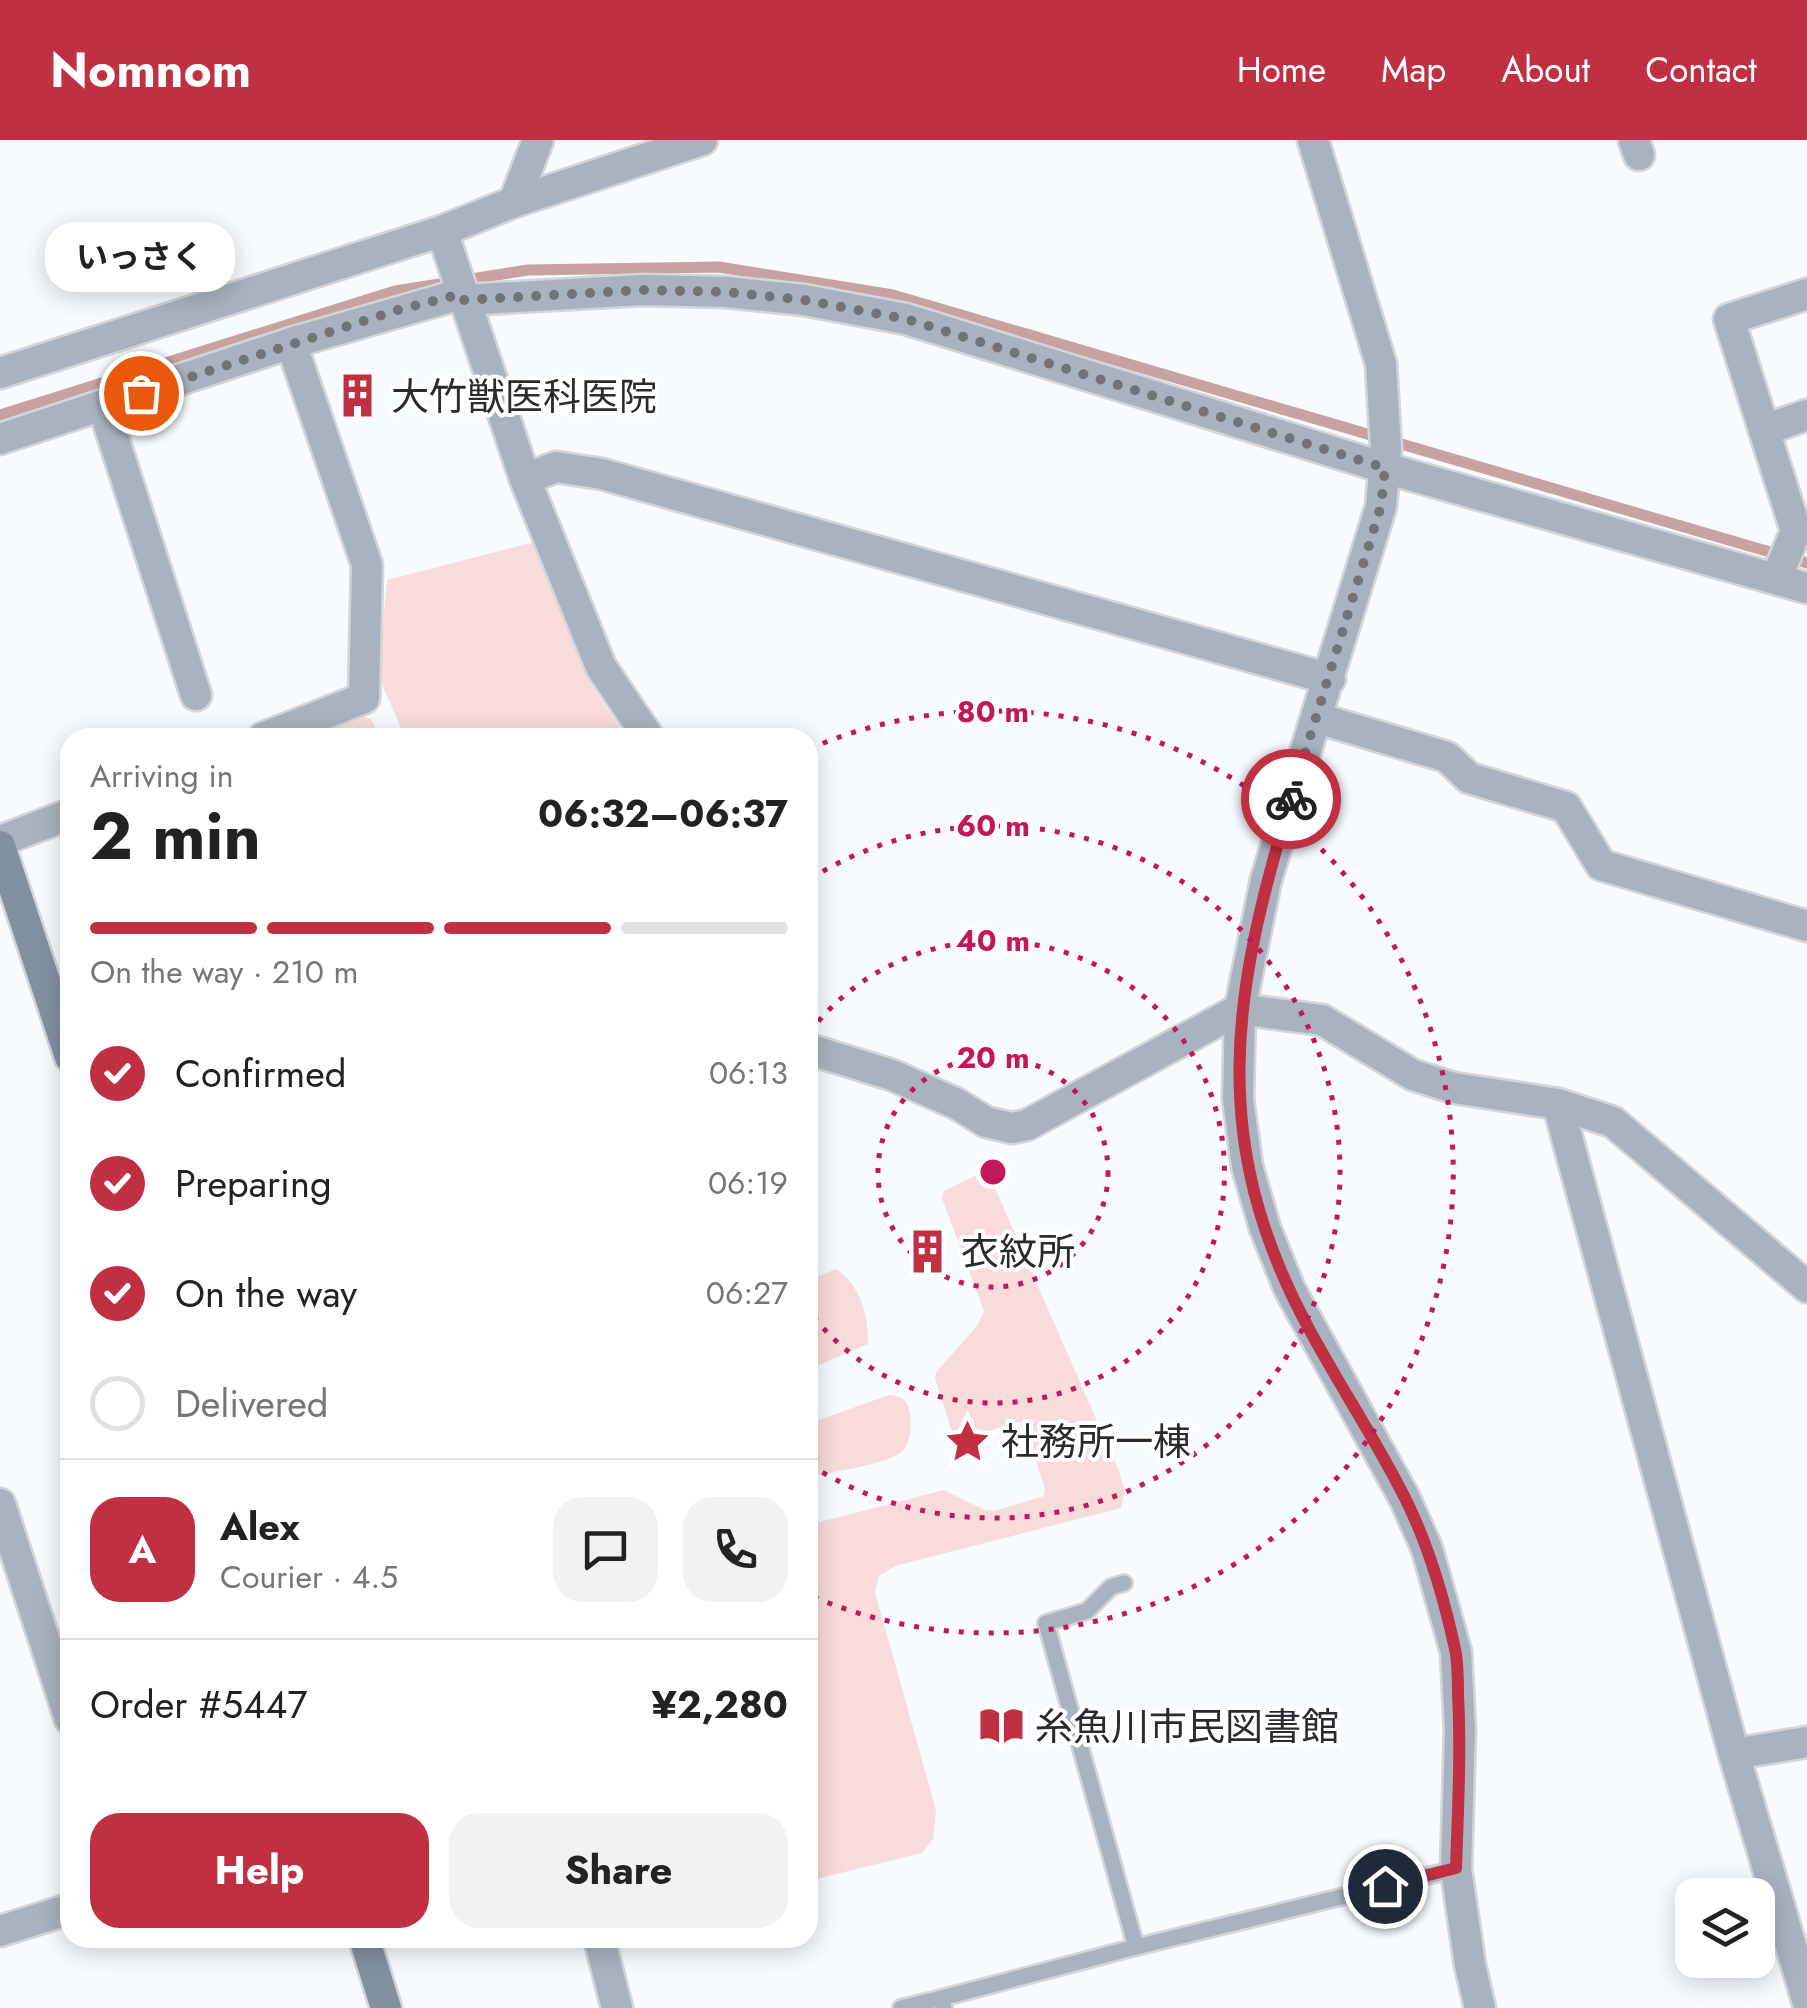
<!DOCTYPE html>
<html lang="en">
<head>
<meta charset="utf-8">
<style>
  body { margin:0; font-family:Jost,"Noto Sans JP",sans-serif; background:#f2f2f2; color:#222; height:100vh; display:flex; flex-direction:column; font-size:38px; white-space:nowrap }
  * { box-sizing:border-box; margin:0 }
  p { font-size:32px; color:#767676 }
  .icon { flex:none; width:55px; height:55px; fill:none; stroke:currentColor; stroke-width:2; stroke-linecap:round; stroke-linejoin:round }
  .map { position:relative; flex:1; overflow:hidden }
  .side { position:absolute; left:60px; top:588px; width:758px; height:1220px; display:flex; flex-direction:column; background:#fff; border-radius:30px; box-shadow:0 5px 25px #0003 }
  .side>* { flex:none }
  .controls { position:absolute; left:1675px; top:1738px; display:grid; gap:20px }
  .controls a { display:grid; place-items:center; width:100px; height:100px; border-radius:20px; background:#fff; box-shadow:0 5px 25px #0003; font-size:50px }
  .pin { position:absolute; display:grid; place-items:center; width:85px; height:85px; color:#fff; margin:-42px; border:5px solid #fff; border-radius:50%; box-shadow:0 2px 10px #0007 }
  .courier { position:absolute; display:grid; place-items:center; width:100px; height:100px; margin:-50px; border:8px solid #c02f42; border-radius:50%; background:#fff; color:#222; box-shadow:0 2px 12px #0007 }
  .bubble { position:absolute; height:70px; border-radius:30px; background:#fff; box-shadow:0 5px 25px #0003; font-size:32px; font-weight:700; line-height:70px; text-align:center }
  .headline em { font-style:normal; font-weight:700 }
  .headline div { display:flex; flex-direction:column-reverse }
  .headline { display:flex; align-items:center; justify-content:space-between; height:170px; padding:0 30px }
  h1 { font-size:65px; font-weight:700; line-height:75px }
  .bar { display:grid; grid-template-columns:repeat(4,1fr); gap:15px 10px; align-content:center; height:120px; padding:0 30px }
  .bar i { height:12px; border-radius:8px; background:#e0e0e0 }
  .bar .on { background:#c02f42 }
  .bar p { grid-column:span 4 }
  .line { display:flex; align-items:center; gap:25px; padding:0 30px; border-top:2px solid #e0e0e0 }
  .line div { flex:1 }
  .round { display:grid; place-items:center; flex:none; width:105px; height:105px; border-radius:30px; background:#f2f2f2 }
  ol { padding:0 30px; list-style:none }
  li { display:flex; align-items:center; gap:30px; height:110px }
  li p { margin-inline-start:auto }
  li .icon { padding:10px; border-radius:50%; background:#c02f42; color:#fff; stroke-width:4 }
  li:last-child { color:#767676 }
  li i { width:55px; height:55px; border:5px solid #e0e0e0; border-radius:50% }
  .button { display:flex; gap:20px; margin-top:auto; padding:20px 30px }
  .button a { flex:1; height:115px; border-radius:30px; background:#c02f42; color:#fff; font-size:40px; font-weight:700; line-height:115px; text-align:center }
  .button a+a { background:#f2f2f2; color:#222 }
  header { display:flex; align-items:center; gap:60px; box-sizing:border-box; height:140px; padding:0 50px; background:#c02f42; color:#fff }
  header strong { font-size:48px }
  nav { display:flex; gap:55px; margin-inline-start:auto; font-size:35px }
  .map>svg:first-child { display:block }
  .green { fill:#f8dcdb }
  .lines { fill:none; stroke-linecap:round; stroke-linejoin:round }
  .stream { stroke:#c8a2a1; stroke-width:11 }
  .service-casing { stroke:#d2d5d9; stroke-width:20 }
  .minor-casing { stroke:#d2d5d9; stroke-width:35 }
  .tertiary-casing { stroke:#d2d5d9; stroke-width:35 }
  .secondary-casing { stroke:#d2d5d9; stroke-width:35 }
  .service { stroke:#a9b3bf; stroke-width:15 }
  .minor { stroke:#a9b3bf; stroke-width:30 }
  .tertiary { stroke:#a9b3bf; stroke-width:30 }
  .secondary { stroke:#8291a2; stroke-width:30 }
  .done { stroke:#717377; stroke-width:10; stroke-dasharray:0 18 }
  .route { stroke:#c02f42; stroke-width:12 }
  .ring { fill:none; stroke:#c2185b; stroke-width:5; stroke-dasharray:5 10 }
  .labels { text-anchor:middle; dominant-baseline:central; stroke-width:8; stroke-linejoin:round; paint-order:stroke }
  .poi-label { font-size:38px; fill:#292b2e; stroke:#fff; text-anchor:start }
  .centre { fill:#c2185b; stroke:#fff; stroke-width:5 }
  .ring-label { font-size:30px; text-anchor:middle; font-weight:bold; fill:#c2185b; stroke:#fff; stroke-width:8; stroke-linejoin:round; paint-order:stroke }
</style>
</head>
<body>
<header>
<strong>Nomnom</strong>
<nav><a>Home</a><a>Map</a><a>About</a><a>Contact</a></nav>
</header>
<div class="map">
<svg width="1807" height="1868" viewBox="0 0 1807 1868">
  <rect width="100%" height="100%" fill="#f7fafe"/>
  <g class="green">
    <path d="M 534,402 L 591,544 L 626,597 L 405,597 L 378,535 L 387,440 Z"/>
    <path d="M 362,576 L 371,579 L 380,597 L 308,597 Z"/>
    <path d="M 977,1035 L 990,1037 L 1119,1331 L 1125,1352 L 1121,1368 L 895,1426 L 879,1436 L 875,1452 L 936,1670 L 933,1699 L 922,1713 L 808,1741 L 808,1385 L 944,1350 L 985,1370 L 994,1371 L 1044,1356 L 1045,1349 L 1024,1284 L 1017,1282 L 960,1300 L 953,1295 L 935,1238 L 937,1231 L 977,1186 L 984,1171 L 942,1058 L 944,1051 Z"/>
    <path d="M 836,1129 C 861,1146 868,1175 868,1204 L 808,1230 L 808,1141 Z"/>
    <path d="M 889,1255 C 902,1256 908,1260 910,1274 C 912,1289 911,1309 895,1316 C 876,1326 830,1332 808,1337 L 808,1284 Z"/>
  </g>
  <g class="lines">
    <path class="stream" d="M 0,275 L 395,151 L 528,130 L 719,127 L 893,155 L 1807,423"/>
    <defs>
      <g id="service">
        <path d="M 1124,1443 L 1111,1447 L 1087,1471 L 1046,1483 L 1136,1807"/>
        <path d="M 901,1868 L 942,1858"/>
        <path d="M 944,1868 L 942,1858 L 1136,1807 L 1456,1729"/>
      </g>
      <g id="minor">
        <path d="M 1634,0 L 1639,15"/>
        <path d="M 514,62 L 538,0"/>
        <path d="M 442,91 L 525,339 L 601,527 L 649,598"/>
        <path d="M 463,160 L 643,150 L 726,152 L 804,160 L 906,179 L 1385,328 L 1807,448"/>
        <path d="M 103,266 L 196,555"/>
        <path d="M 1764,290 L 1807,275"/>
        <path d="M 0,299 L 291,203 L 461,154"/>
        <path d="M 525,339 L 556,327 L 602,334 L 1330,539"/>
        <path d="M 1776,439 L 1796,391 L 1729,179 L 1807,154"/>
        <path d="M 1317,578 L 1447,617 L 1469,638 L 1566,667 L 1601,725 L 1807,786"/>
        <path d="M 263,598 L 364,558 L 367,425 L 291,203"/>
        <path d="M 0,701 L 70,674"/>
        <path d="M 808,909 L 892,935 L 957,964 L 986,982 L 1012,988 L 1027,985 L 1240,869 L 1322,880 L 1413,935 L 1454,948 L 1558,964 L 1613,982 L 1807,1147"/>
        <path d="M 1558,964 L 1734,1614 L 1807,1860"/>
        <path d="M 0,1364 L 70,1579"/>
        <path d="M 1734,1614 L 1807,1602"/>
        <path d="M 0,1791 L 70,1769"/>
        <path d="M 599,1798 L 617,1868"/>
      </g>
      <g id="tertiary">
        <path d="M 1313,0 L 1381,224 L 1386,309 L 1381,366 L 1266,740 L 1240,869 L 1238,959 L 1247,1026 L 1265,1088 L 1290,1150 L 1405,1359 L 1427,1409 L 1456,1512 L 1460,1590 L 1456,1729 L 1470,1825 L 1480,1868"/>
        <path d="M 0,233 L 442,91 L 514,62 L 702,0"/>
      </g>
      <g id="secondary">
        <path d="M 0,706 L 70,917"/>
        <path d="M 364,1798 L 386,1868"/>
      </g>
    </defs>
    <use href="#service" class="service-casing"/>
    <use href="#minor" class="minor-casing"/>
    <use href="#tertiary" class="tertiary-casing"/>
    <use href="#secondary" class="secondary-casing"/>
    <use href="#service" class="service"/>
    <use href="#minor" class="minor"/>
    <use href="#tertiary" class="tertiary"/>
    <use href="#secondary" class="secondary"/>
  </g>
  <g class="lines">
    <path class="done" d="M 141,253 L 398,170 L 461,154 L 464,160 L 643,150 L 726,152 L 804,160 L 906,179 L 1385,328 L 1381,366 L 1291,659"/>
    <path class="route" d="M 1291,659 C 1232,853 1207,1000 1308,1187 C 1339,1245 1376,1300 1405,1358 C 1428,1404 1444,1458 1455,1509 C 1458,1523 1458,1539 1458,1554 C 1461,1612 1458,1670 1456,1728 L 1385,1746"/>
  </g>
  <g class="ring">
    <circle cx="993" cy="1032" r="115"/>
    <path d="M809 893A231 231 0 1 1 809 1171"/>
    <path d="M810 739A346 346 0 1 1 810 1325"/>
    <path d="M809 609A461 461 0 1 1 809 1455"/>
  </g>
  <defs>
    <symbol id="building-bare" viewBox="-9 -9 18 18"><path d="M-4-6H4V6H1V3H-1V6H-4ZM-2.5-4.3h1.7v1.8h-1.7ZM.8-4.3h1.7v1.8H.8ZM-2.5-1h1.7V.8h-1.7ZM.8-1h1.7V.8H.8Z" fill="#c02f42" stroke="#fff" stroke-width="2.5" paint-order="stroke"/></symbol>
    <symbol id="sight-bare" viewBox="-9 -9 18 18"><path d="M0-6L1.8-2.2L6-1.7L2.9 1.2L3.7 5.4L0 3.3L-3.7 5.4L-2.9 1.2L-6-1.7L-1.8-2.2Z" fill="#c02f42" stroke="#fff" stroke-width="2.5" paint-order="stroke"/></symbol>
    <symbol id="library-bare" viewBox="-9 -9 18 18"><path d="M-6-4Q-3-5.5-.7-3.5V5Q-3 3-6 4ZM6-4Q3-5.5 .7-3.5V5Q3 3 6 4Z" fill="#c02f42" stroke="#fff" stroke-width="2.5" paint-order="stroke"/></symbol>
  </defs>
  <g fill-rule="evenodd">
    <use href="#building-bare" x="326" y="224" width="63" height="63"/>
    <use href="#building-bare" x="896" y="1080" width="63" height="63"/>
    <use href="#sight-bare" x="936" y="1270" width="63" height="63"/>
    <use href="#library-bare" x="970" y="1554" width="63" height="63"/>
  </g>
  <g class="labels">
    <g class="poi-label">
      <text x="391" y="256">大竹獣医科医院</text>
      <text x="961" y="1111">衣紋所</text>
      <text x="1001" y="1301">社務所一棟</text>
      <text x="1035" y="1586">糸魚川市民図書館</text>
    </g>
  </g>
  <circle cx="993" cy="1032" r="15" class="centre"/>
  <g class="ring-label">
    <text x="993" y="582">80 m</text>
    <text x="993" y="696">60 m</text>
    <text x="993" y="811">40 m</text>
    <text x="993" y="928">20 m</text>
  </g>
</svg>
<div class="controls">
<a><svg class="icon" aria-label="layers" viewBox="0 0 24 24"><path d="M12 4l9 5-9 5-9-5zM3 14l9 5 9-5"/></svg></a>
</div>
<div class="pin" style="left:141px;top:253px;background:#ea580c"><svg class="icon" aria-label="bag" viewBox="0 0 24 24"><path d="M5 8h14l-1 12H6zM9 8a3 3 0 0 1 6 0"/></svg></div>
<div class="pin" style="left:1385px;top:1746px;background:#1f2937"><svg class="icon" aria-label="home" viewBox="0 0 24 24"><path d="M3 11l9-7 9 7M6 9v11h12V9"/></svg></div>
<div class="courier" style="left:1291px;top:659px"><svg class="icon" aria-label="bike" viewBox="0 0 24 24"><circle cx="6" cy="16" r="4"/><circle cx="18" cy="16" r="4"/><path d="M6 16l4-8h5l3 8M10 8l3 8H6M13 5h3"/></svg></div>
<div class="bubble" style="left:45px;top:82px;width:190px">いっさく</div>
<section class="side">
<div class="headline"><div><h1>2 min</h1><p>Arriving in</p></div><em>06:32–06:37</em></div>
<div class="bar"><i class="on"></i><i class="on"></i><i class="on"></i><i></i><p>On the way · 210 m</p></div>
<ol>
<li><svg class="icon" aria-label="check" viewBox="0 0 24 24"><path d="M5 12l5 5 9-10"/></svg>Confirmed<p>06:13</p></li>
<li><svg class="icon" aria-label="check" viewBox="0 0 24 24"><path d="M5 12l5 5 9-10"/></svg>Preparing<p>06:19</p></li>
<li><svg class="icon" aria-label="check" viewBox="0 0 24 24"><path d="M5 12l5 5 9-10"/></svg>On the way<p>06:27</p></li>
<li><i></i>Delivered</li>
</ol>
<div class="line" style="height:180px"><b class="round" style="background:#c02f42;color:#fff">A</b><div><b>Alex</b><p>Courier · 4.5</p></div><a class="round"><svg class="icon" aria-label="chat" viewBox="0 0 24 24"><path d="M4 5h16v11H9l-5 4z"/></svg></a><a class="round"><svg class="icon" aria-label="phone" viewBox="0 0 24 24"><path d="M5 4h4l2 5-3 2q2 4 5 5l2-3 5 2v4C11 20 4 13 5 4z"/></svg></a></div>
<div class="line" style="height:130px"><div>Order #5447</div><b>¥2,280</b></div>
<div class="button"><a>Help</a><a>Share</a></div>
</section>
</div>
</body>
</html>
